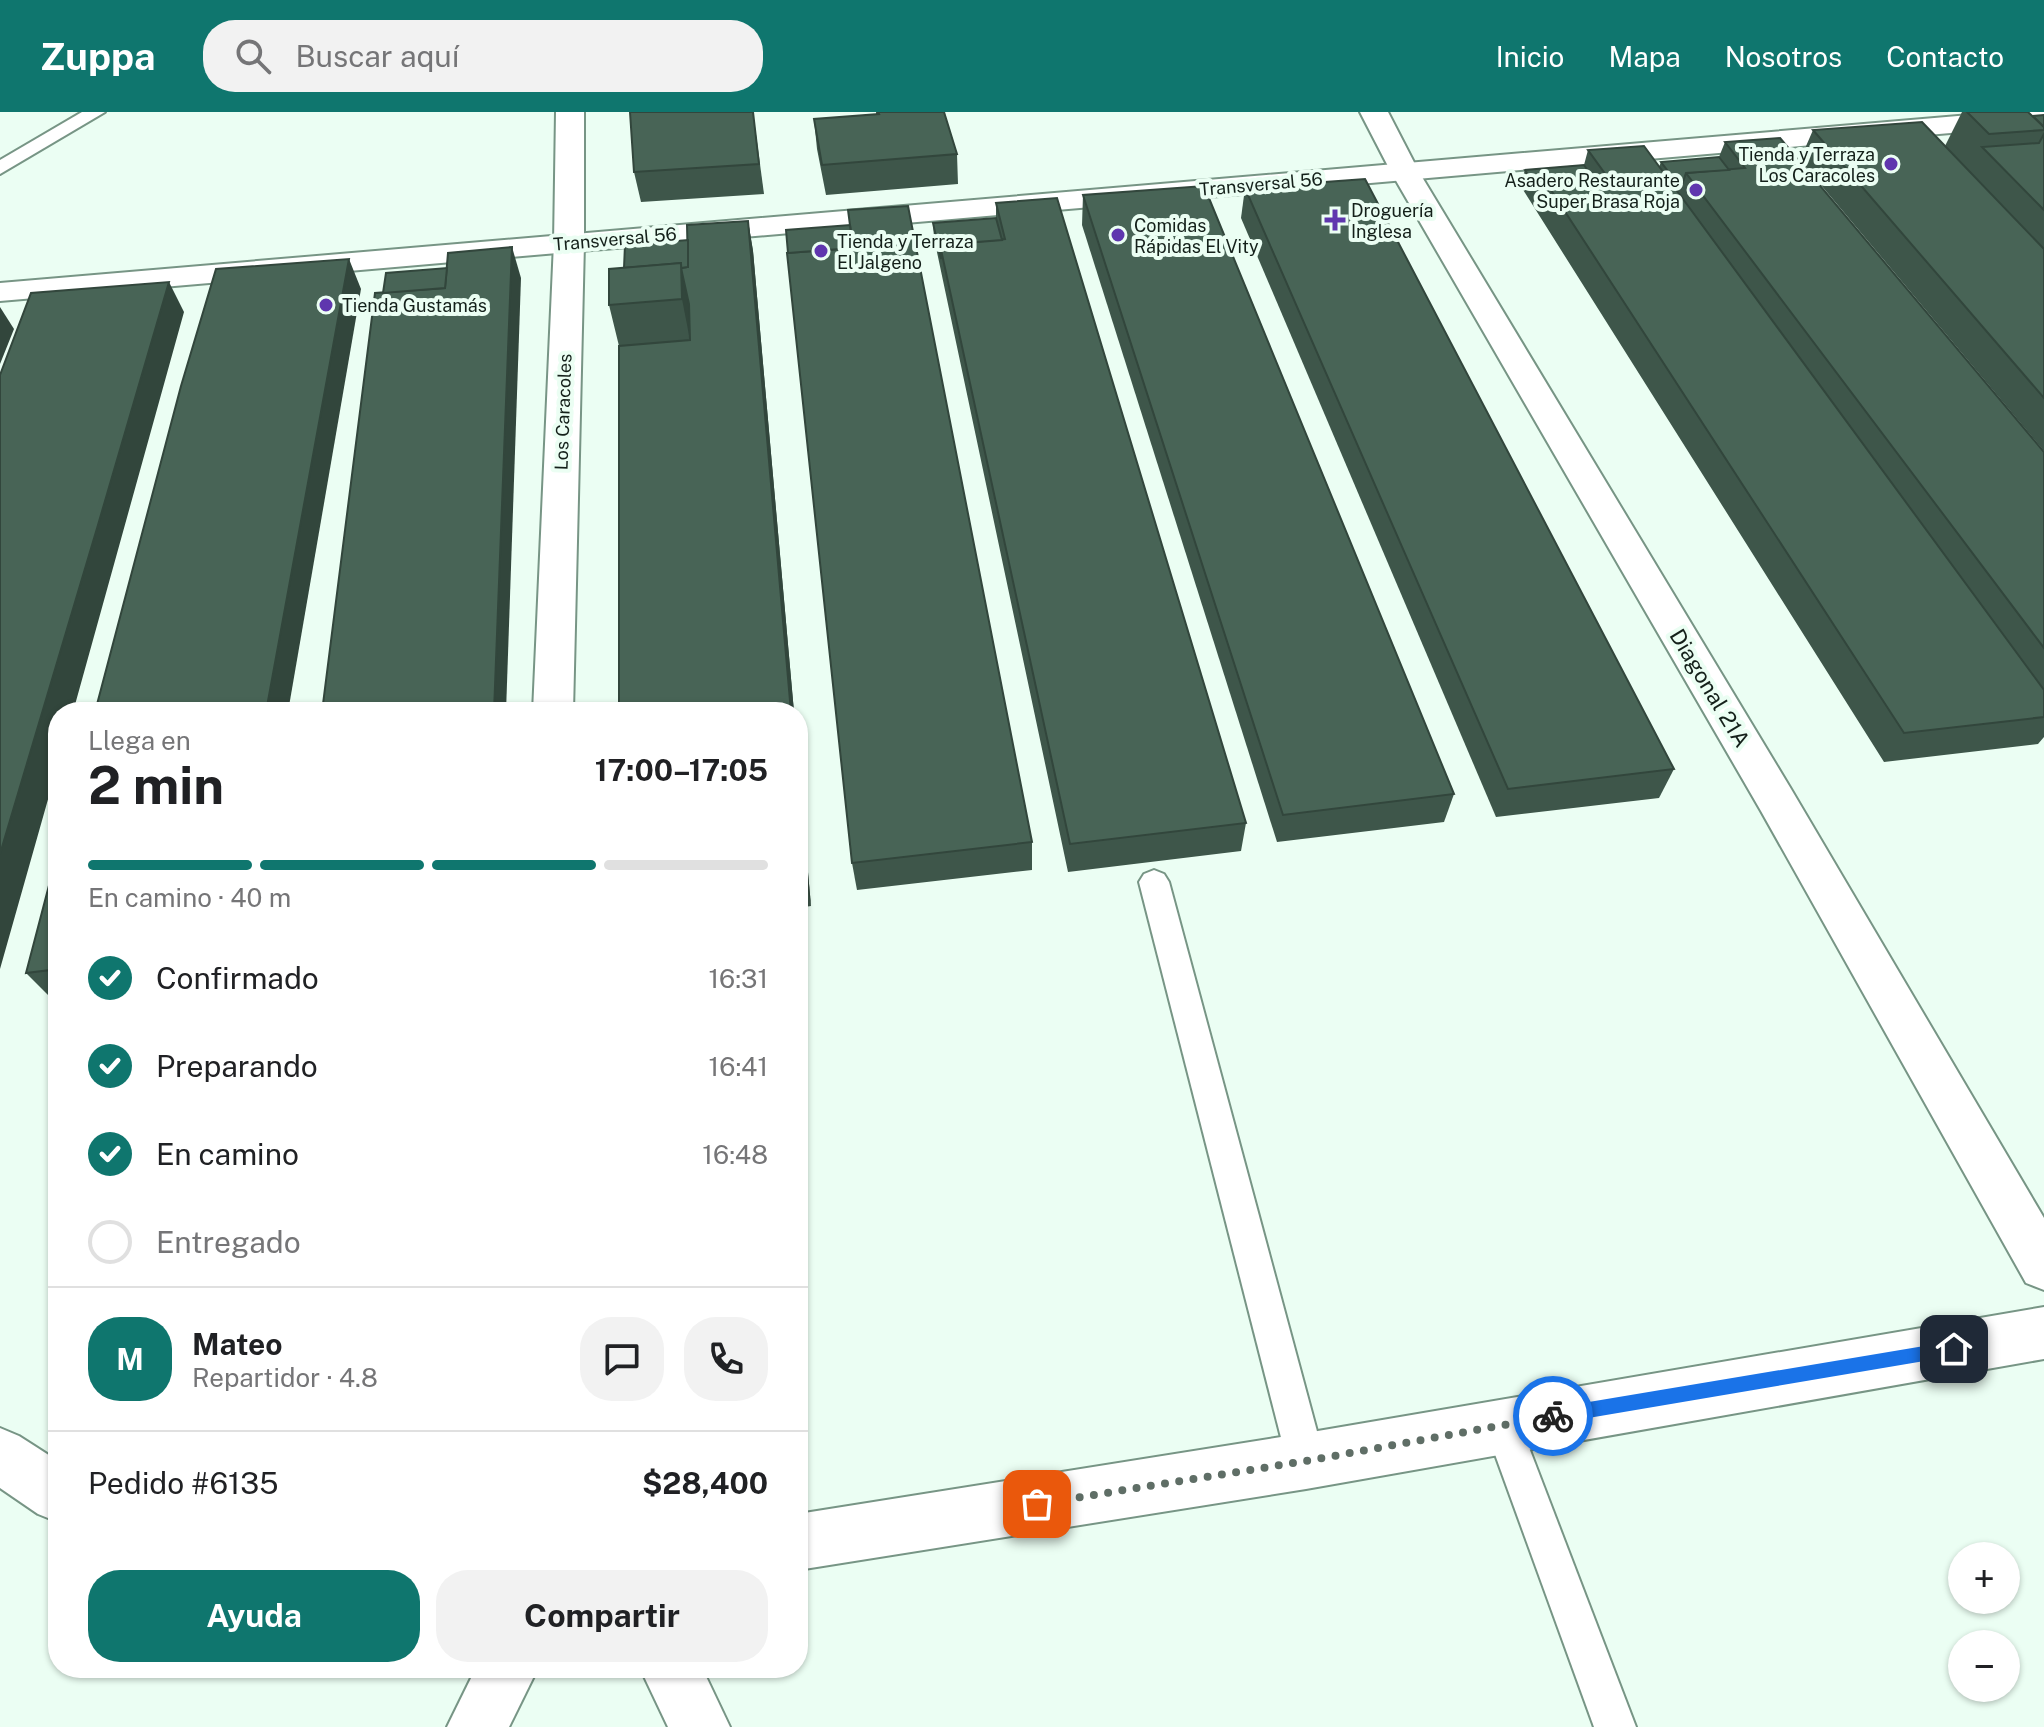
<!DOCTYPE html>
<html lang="es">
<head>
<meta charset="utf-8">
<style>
  body { margin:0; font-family:"Public Sans",sans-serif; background:#f2f2f2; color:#202124; height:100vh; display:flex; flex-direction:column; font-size:30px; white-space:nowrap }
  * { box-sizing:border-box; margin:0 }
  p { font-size:26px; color:#757577 }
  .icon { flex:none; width:44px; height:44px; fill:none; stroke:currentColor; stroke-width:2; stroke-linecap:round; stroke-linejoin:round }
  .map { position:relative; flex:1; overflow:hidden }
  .drawer { position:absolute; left:48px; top:590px; width:760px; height:976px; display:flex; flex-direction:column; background:#fff; border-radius:32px; box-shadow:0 2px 6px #0004 }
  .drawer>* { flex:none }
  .tools { position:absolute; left:1948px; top:1430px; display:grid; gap:16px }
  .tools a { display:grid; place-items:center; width:72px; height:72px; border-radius:50%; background:#fff; box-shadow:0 2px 6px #0004; font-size:40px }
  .pin { position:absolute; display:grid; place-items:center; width:68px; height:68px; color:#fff; margin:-34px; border-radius:16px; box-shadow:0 4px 12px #0006 }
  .courier { position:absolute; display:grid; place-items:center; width:80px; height:80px; margin:-40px; border:6px solid #1a73e8; border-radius:50%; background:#fff; color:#222; box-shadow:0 2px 10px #0007 }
  .headline em { font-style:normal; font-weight:700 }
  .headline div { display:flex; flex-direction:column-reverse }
  .headline { display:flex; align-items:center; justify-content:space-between; height:136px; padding:0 40px }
  h1 { font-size:52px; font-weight:700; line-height:60px }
  .bar { display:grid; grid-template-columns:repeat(4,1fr); gap:12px 8px; align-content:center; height:96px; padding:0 40px }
  .bar i { height:10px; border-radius:6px; background:#e0e0e0 }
  .bar .selected { background:#0f766e }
  .bar p { grid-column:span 4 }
  .line { display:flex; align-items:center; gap:20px; padding:0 40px; border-top:2px solid #e0e0e0 }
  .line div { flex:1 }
  .round { display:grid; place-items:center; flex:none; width:84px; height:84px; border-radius:32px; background:#f2f2f2 }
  ol { padding:0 40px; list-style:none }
  li { display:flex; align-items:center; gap:24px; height:88px }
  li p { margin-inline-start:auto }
  li .icon { padding:8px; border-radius:50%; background:#0f766e; color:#fff; stroke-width:4 }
  li:last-child { color:#757577 }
  li i { width:44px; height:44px; border:4px solid #e0e0e0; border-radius:50% }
  .cta { display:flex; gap:16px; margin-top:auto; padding:16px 40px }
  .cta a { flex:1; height:92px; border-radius:32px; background:#0f766e; color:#fff; font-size:32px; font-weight:700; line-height:92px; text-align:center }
  .cta a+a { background:#f2f2f2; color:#202124 }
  header { display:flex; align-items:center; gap:48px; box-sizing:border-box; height:112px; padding:0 40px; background:#0f766e; color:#fff }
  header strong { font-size:38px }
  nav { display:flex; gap:44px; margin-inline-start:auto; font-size:28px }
  .search { width:560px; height:72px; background:#f2f2f2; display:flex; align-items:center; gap:20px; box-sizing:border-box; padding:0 28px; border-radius:32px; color:#757577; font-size:30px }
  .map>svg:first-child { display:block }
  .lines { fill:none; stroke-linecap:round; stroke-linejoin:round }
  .lane-casing { stroke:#779585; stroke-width:4 }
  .street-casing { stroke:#779585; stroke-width:4 }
  .secondary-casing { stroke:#779585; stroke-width:4 }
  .lane { fill:#fff; fill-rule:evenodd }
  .street { fill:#fff; fill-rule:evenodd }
  .secondary { fill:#fff; fill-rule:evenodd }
  .wall { fill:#3e564a }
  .shaded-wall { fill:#32463c }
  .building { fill:#486456; stroke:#32463c; stroke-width:2 }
  .route { fill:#1a73e8 }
  .done { stroke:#5f6e66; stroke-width:8; stroke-dasharray:0 14.4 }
  .poi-dot { fill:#5f36ae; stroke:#ebfef3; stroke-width:3 }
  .labels { text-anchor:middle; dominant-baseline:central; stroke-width:8; stroke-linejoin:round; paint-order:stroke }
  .far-poi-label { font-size:18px; fill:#14201a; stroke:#ebfef3; text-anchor:start }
  .far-street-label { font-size:18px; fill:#14201a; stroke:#ebfef3 }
  .street-label { font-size:22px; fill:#14201a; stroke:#ebfef3 }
</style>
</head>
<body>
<header>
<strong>Zuppa</strong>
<div class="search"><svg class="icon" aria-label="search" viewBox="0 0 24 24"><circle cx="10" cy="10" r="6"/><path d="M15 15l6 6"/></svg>Buscar aquí</div>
<nav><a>Inicio</a><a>Mapa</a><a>Nosotros</a><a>Contacto</a></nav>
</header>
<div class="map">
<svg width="2044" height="1615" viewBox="0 0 2044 1615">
  <rect width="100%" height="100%" fill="#ebfef3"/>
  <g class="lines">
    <defs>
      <g id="lane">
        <path d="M 82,0 L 105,0 L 0,62 L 0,48 Z"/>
        <path d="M 1154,758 L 1164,762 L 1169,770 L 1325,1349 L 1319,1362 L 1306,1368 L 1293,1362 L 1287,1349 L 1139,770 L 1144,762 Z"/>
        <path d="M 1502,1294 L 1515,1299 L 1636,1615 L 1594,1615 L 1484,1312 L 1489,1299 Z"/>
      </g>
      <g id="street">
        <path d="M 556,0 L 584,0 L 584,131 L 573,600 L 533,600 L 554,131 Z"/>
        <path d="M 1360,0 L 1388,0 L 1419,60 L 1791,677 L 2044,1106 L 2044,1178 L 2026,1171 L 1761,699 L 1391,60 Z"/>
        <path d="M 2044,1195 L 2044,1247 L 1306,1377 L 798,1458 L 798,1402 L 1306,1321 Z"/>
        <path d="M 0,1316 L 19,1324 L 58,1349 L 58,1410 L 38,1402 L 0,1376 Z"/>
        <path d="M 476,1556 L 538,1556 L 509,1615 L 447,1615 Z"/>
        <path d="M 640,1556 L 702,1556 L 730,1615 L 668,1615 Z"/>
      </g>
      <path id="secondary" d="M 2005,0 L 2044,0 L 2044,13 L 0,189 L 0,171 Z"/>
    </defs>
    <use href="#lane" class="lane-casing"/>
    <use href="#street" class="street-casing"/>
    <use href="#secondary" class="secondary-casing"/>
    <use href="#lane" class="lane"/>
    <use href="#street" class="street"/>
    <use href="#secondary" class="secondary"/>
  </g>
  <g class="wall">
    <path d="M 753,0 L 764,82 L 641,90 L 634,60 Z"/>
    <path d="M 876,0 L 944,0 L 957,42 L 958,72 L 826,83 L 817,37 L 814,7 L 876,2 Z"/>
    <path d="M 1962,0 L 2028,0 L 2033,4 L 2044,3 L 2044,339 L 1800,48 L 1813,18 L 1945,34 Z"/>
    <path d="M 1725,30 L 2044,340 L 2044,625 L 2038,632 L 1884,650 L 1520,73 L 1525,58 L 1584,53 L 1588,38 L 1659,55 L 1661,50 L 1719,45 Z"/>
    <path d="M 1245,76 L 1674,657 L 1659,686 L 1496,705 L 1241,106 Z"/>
    <path d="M 1083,83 L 1454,682 L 1444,710 L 1277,730 L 1082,113 Z"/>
    <path d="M 996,91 L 1246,711 L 1241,739 L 1068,760 L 934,126 L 933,111 L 996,106 Z"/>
    <path d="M 748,109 L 753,139 L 794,600 L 619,600 L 619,234 L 609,193 L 624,156 L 688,128 Z"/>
    <path d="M 788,141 L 1032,730 L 1032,758 L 857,778 L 852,751 Z"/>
    <path d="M 798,649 L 811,794 L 798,796 Z"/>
    <path d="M 58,739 L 58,886 L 51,886 L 26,861 Z"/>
  </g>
  <g class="shaded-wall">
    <path d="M 748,109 L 753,139 L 794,600 L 791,600 Z"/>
    <path d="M 512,135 L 521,166 L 506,600 L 494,600 Z"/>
    <path d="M 349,147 L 361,177 L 288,600 L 266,600 Z"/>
    <path d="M 681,151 L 695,222 L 696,259 L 682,187 Z"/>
    <path d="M 169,170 L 184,200 L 73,600 L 58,600 L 58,652 L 0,857 L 0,742 Z"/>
    <path d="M 0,195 L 14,217 L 0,252 Z"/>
    <path d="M 798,649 L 811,794 L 806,767 L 798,681 Z"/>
  </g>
  <g class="building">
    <path d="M 630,0 L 753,0 L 759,52 L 634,60 Z"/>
    <path d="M 878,0 L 944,0 L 957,42 L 822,53 L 814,7 L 879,2 Z"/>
    <path d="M 1967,0 L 2028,0 L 2044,15 L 2044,18 L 1989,22 Z"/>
    <path d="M 2044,3 L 2044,15 L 2033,4 Z"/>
    <path d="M 1922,10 L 2044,137 L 2044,286 L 1813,18 Z"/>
    <path d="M 2044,22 L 2044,98 L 1982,35 L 2039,31 Z"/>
    <path d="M 1780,26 L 2044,340 L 2044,536 L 1686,61 L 1745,56 L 1725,30 Z"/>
    <path d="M 1644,34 L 2044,578 L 2044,605 L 1904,621 L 1549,75 L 1611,70 L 1588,38 Z"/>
    <path d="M 1719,45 L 1729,58 L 1686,61 L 1681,76 L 1661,50 Z"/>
    <path d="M 1584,53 L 1596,71 L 1549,75 L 1545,90 L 1525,58 Z"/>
    <path d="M 1365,67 L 1674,657 L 1508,677 L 1245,76 Z"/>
    <path d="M 1204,74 L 1454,682 L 1283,703 L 1083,83 Z"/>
    <path d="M 1057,86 L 1246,711 L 1070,732 L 940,133 L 1005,127 L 996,91 Z"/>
    <path d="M 908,94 L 1032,730 L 852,751 L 787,141 L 853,136 L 848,98 Z"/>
    <path d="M 996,106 L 1002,128 L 940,133 L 941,147 L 933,111 Z"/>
    <path d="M 748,109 L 791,600 L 619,600 L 619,234 L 690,228 L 689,192 L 681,156 L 688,155 L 687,113 Z"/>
    <path d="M 850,113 L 853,136 L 788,141 L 786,118 Z"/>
    <path d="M 688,128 L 688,155 L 681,156 L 681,151 L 624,156 L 625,133 Z"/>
    <path d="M 512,135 L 494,600 L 322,600 L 375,181 L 445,176 L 448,141 Z"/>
    <path d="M 349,147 L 266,600 L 95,600 L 181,274 L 216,157 Z"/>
    <path d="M 681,151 L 682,187 L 609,193 L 609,157 Z"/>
    <path d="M 447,156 L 445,176 L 383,181 L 386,161 Z"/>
    <path d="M 169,170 L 98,413 L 0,742 L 0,263 L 31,181 Z"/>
    <path d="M 798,681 L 806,767 L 798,768 Z"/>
    <path d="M 58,739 L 58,857 L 26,861 Z"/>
  </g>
  <path class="route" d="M 1954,1229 L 1961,1237 L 1954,1244 L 1553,1312 L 1545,1304 L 1553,1296 Z"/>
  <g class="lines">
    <path class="done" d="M 1037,1392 L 1306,1349 L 1553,1304"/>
  </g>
  <g class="poi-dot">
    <circle cx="1891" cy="52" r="8"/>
    <circle cx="1696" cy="78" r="8"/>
    <path d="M1331 96h8v8h8v8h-8v8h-8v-8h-8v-8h8z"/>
    <circle cx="1118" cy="123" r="8"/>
    <circle cx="821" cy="139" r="8"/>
    <circle cx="326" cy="193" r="8"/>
  </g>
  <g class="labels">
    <g class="far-poi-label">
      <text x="1875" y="42" text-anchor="end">Tienda y Terraza<tspan x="1875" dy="21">Los Caracoles</tspan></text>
      <text x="1680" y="68" text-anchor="end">Asadero Restaurante<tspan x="1680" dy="21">Super Brasa Roja</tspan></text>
      <text x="1351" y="98">Droguería<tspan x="1351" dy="21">Inglesa</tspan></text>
      <text x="1134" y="113">Comidas<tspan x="1134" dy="21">Rápidas El Vity</tspan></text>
      <text x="837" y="129">Tienda y Terraza<tspan x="837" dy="21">El Jalgeno</tspan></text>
      <text x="342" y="193">Tienda Gustamás</text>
    </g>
    <g class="far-street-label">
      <text transform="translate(1261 72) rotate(-5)">Transversal 56</text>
      <text transform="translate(615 127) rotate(-5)">Transversal 56</text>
      <text transform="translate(563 300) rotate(-88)">Los Caracoles</text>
    </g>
    <g class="street-label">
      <text transform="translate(1710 576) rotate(59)">Diagonal 21A</text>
    </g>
  </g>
</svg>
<div class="tools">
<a>+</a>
<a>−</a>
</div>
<div class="pin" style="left:1037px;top:1392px;background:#ea580c"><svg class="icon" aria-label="bag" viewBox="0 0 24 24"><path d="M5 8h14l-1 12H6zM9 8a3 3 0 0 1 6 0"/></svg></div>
<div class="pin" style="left:1954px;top:1237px;background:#1f2937"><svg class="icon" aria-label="home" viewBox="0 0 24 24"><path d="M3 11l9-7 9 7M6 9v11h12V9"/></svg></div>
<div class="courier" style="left:1553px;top:1304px"><svg class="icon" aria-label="bike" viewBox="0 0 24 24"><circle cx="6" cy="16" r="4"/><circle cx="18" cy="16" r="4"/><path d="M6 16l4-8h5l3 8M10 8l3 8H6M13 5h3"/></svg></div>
<section class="drawer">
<div class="headline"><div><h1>2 min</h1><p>Llega en</p></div><em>17:00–17:05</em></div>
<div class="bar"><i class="selected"></i><i class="selected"></i><i class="selected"></i><i></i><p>En camino · 40 m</p></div>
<ol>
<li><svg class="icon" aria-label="check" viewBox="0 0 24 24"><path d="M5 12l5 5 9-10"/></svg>Confirmado<p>16:31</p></li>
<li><svg class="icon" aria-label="check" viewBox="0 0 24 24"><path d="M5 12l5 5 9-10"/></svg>Preparando<p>16:41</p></li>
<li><svg class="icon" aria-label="check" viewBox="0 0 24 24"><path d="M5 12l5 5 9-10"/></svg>En camino<p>16:48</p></li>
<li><i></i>Entregado</li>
</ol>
<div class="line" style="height:144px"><b class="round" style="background:#0f766e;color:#fff">M</b><div><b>Mateo</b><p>Repartidor · 4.8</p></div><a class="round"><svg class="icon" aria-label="chat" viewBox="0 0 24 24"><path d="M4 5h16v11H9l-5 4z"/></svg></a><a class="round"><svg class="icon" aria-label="phone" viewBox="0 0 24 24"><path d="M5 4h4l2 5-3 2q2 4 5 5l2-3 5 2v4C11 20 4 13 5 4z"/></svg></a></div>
<div class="line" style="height:104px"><div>Pedido #6135</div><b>$28,400</b></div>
<div class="cta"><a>Ayuda</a><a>Compartir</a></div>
</section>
</div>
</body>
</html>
